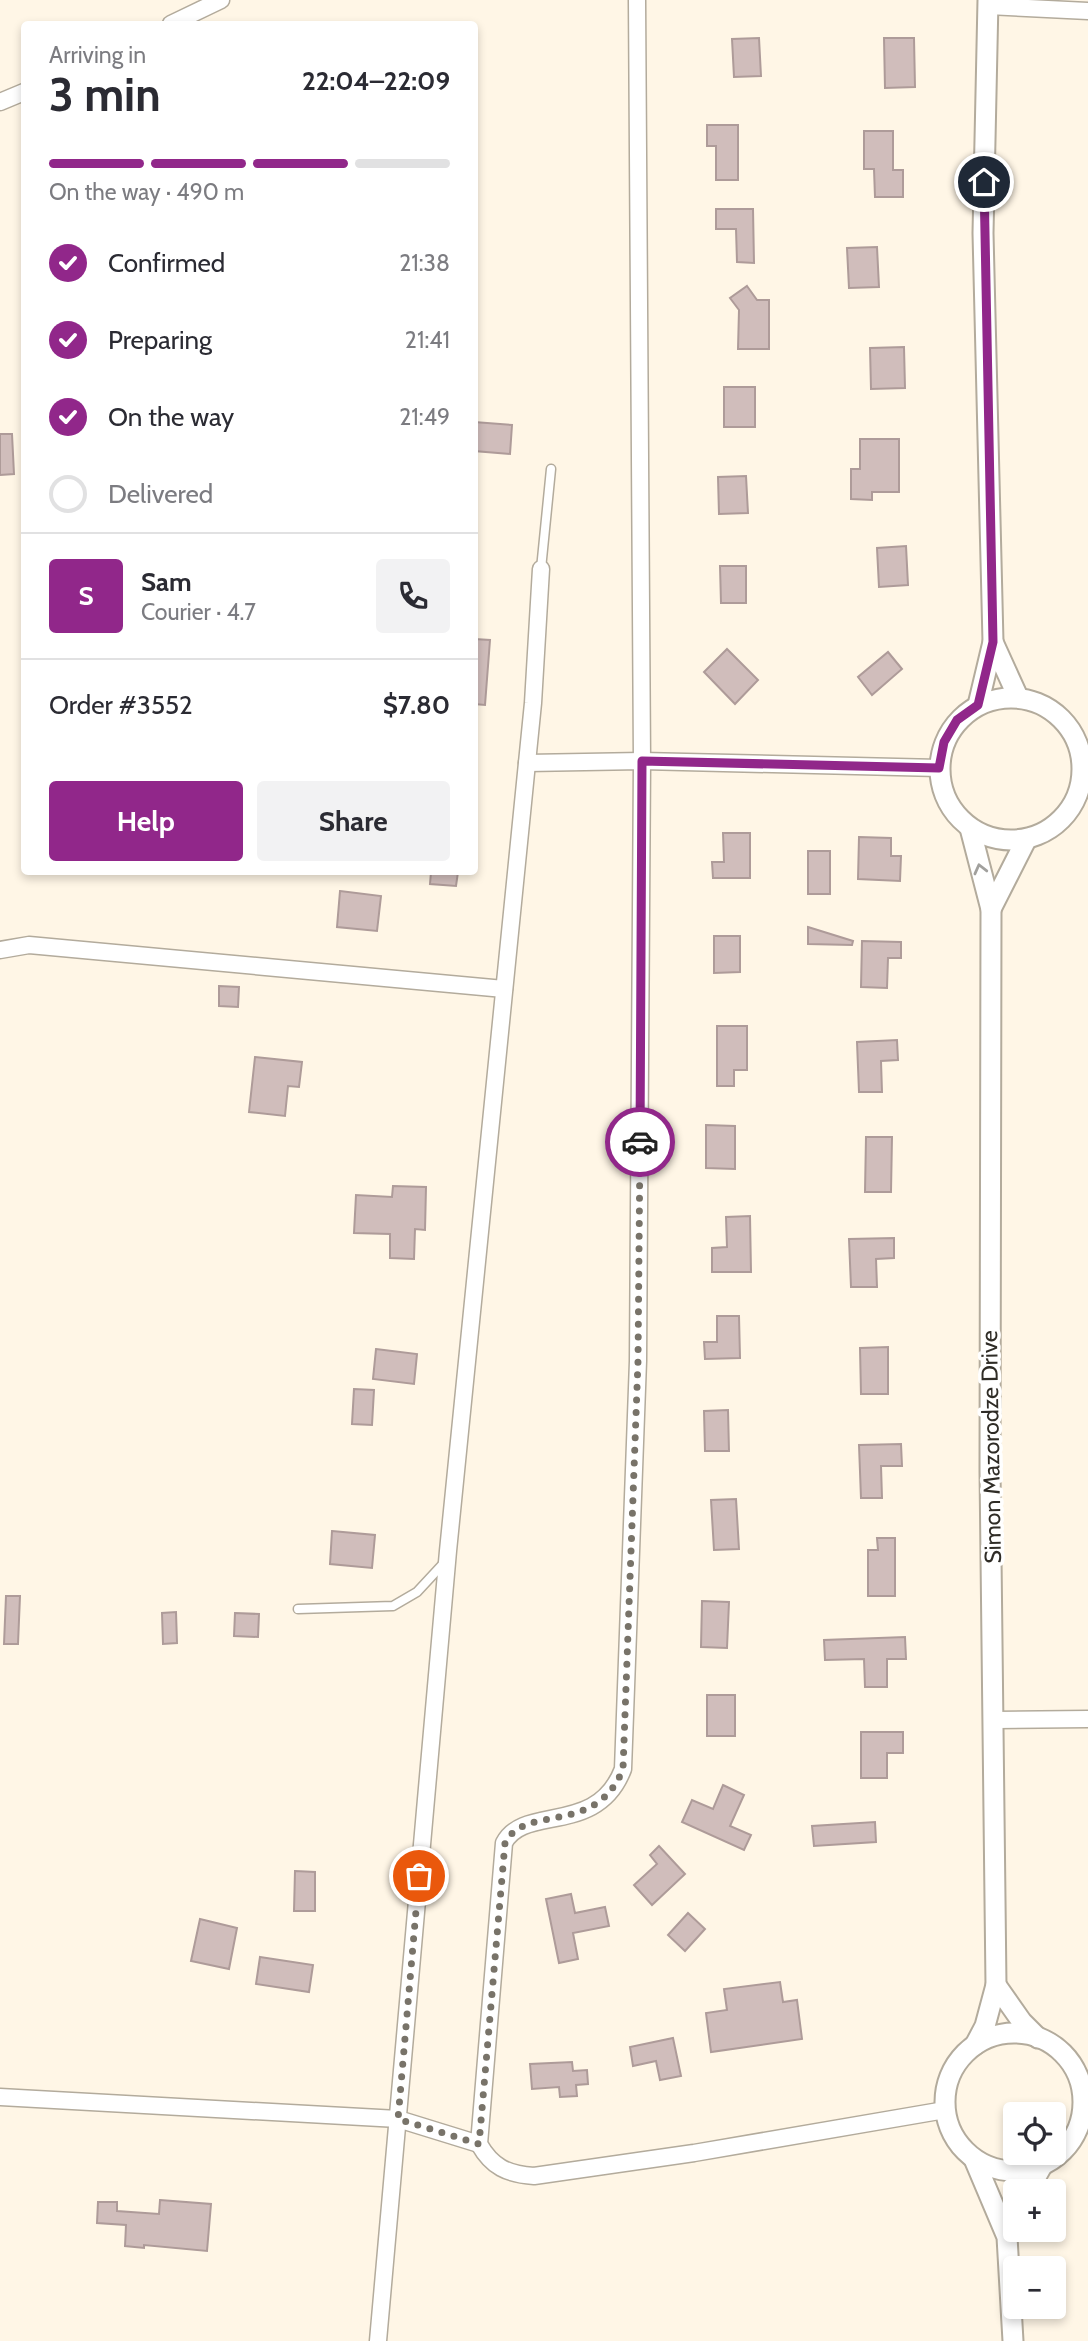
<!DOCTYPE html>
<html lang="en">
<head>
<meta charset="utf-8">
<style>
  body { margin:0; font-family:Cabin,sans-serif; background:#f2f2f3; color:#2b2b33; height:100vh; display:flex; flex-direction:column; font-size:26px; white-space:nowrap }
  * { box-sizing:border-box; margin:0 }
  p { font-size:23px; color:#7c7c81 }
  .icon { flex:none; width:38px; height:38px; fill:none; stroke:currentColor; stroke-width:2; stroke-linecap:round; stroke-linejoin:round }
  .map { position:relative; flex:1; overflow:hidden }
  .details { position:absolute; left:21px; top:21px; width:457px; height:854px; display:flex; flex-direction:column; background:#fff; border-radius:7px; box-shadow:0 4px 10px #0003 }
  .details>* { flex:none }
  .fabs { position:absolute; left:1003px; top:2102px; display:grid; gap:14px }
  .fabs a { display:grid; place-items:center; width:63px; height:63px; border-radius:7px; background:#fff; box-shadow:0 4px 10px #0003; font-size:35px }
  .pin { position:absolute; display:grid; place-items:center; width:60px; height:60px; color:#fff; margin:-30px; border:4px solid #fff; border-radius:50%; box-shadow:0 2px 7px #0007 }
  .courier { position:absolute; display:grid; place-items:center; width:70px; height:70px; margin:-35px; border:5px solid #91278a; border-radius:50%; background:#fff; color:#222; box-shadow:0 2px 9px #0007 }
  .overview em { font-style:normal; font-weight:700 }
  .overview div { display:flex; flex-direction:column-reverse }
  .overview { display:flex; align-items:center; justify-content:space-between; height:119px; padding:0 28px }
  h1 { font-size:46px; font-weight:700; line-height:52px }
  .bar { display:grid; grid-template-columns:repeat(4,1fr); gap:10px 7px; align-content:center; height:84px; padding:0 28px }
  .bar i { height:9px; border-radius:5px; background:#e1e1e2 }
  .bar .active { background:#91278a }
  .bar p { grid-column:span 4 }
  .line { display:flex; align-items:center; gap:18px; padding:0 28px; border-top:2px solid #e1e1e2 }
  .line div { flex:1 }
  .round { display:grid; place-items:center; flex:none; width:74px; height:74px; border-radius:7px; background:#f2f2f3 }
  ol { padding:0 28px; list-style:none }
  li { display:flex; align-items:center; gap:21px; height:77px }
  li p { margin-inline-start:auto }
  li .icon { padding:7px; border-radius:50%; background:#91278a; color:#fff; stroke-width:4 }
  li:last-child { color:#7c7c81 }
  li i { width:38px; height:38px; border:4px solid #e1e1e2; border-radius:50% }
  .action { display:flex; gap:14px; margin-top:auto; padding:14px 28px }
  .action a { flex:1; height:80px; border-radius:7px; background:#91278a; color:#fff; font-size:28px; font-weight:700; line-height:80px; text-align:center }
  .action a+a { background:#f2f2f3; color:#2b2b33 }
  .map>svg:first-child { display:block }
  .building { fill:#d0bdbb; stroke:#ae9b99; stroke-width:2 }
  .lines { fill:none; stroke-linecap:round; stroke-linejoin:round }
  .service-casing { stroke:#b3ab9c; stroke-width:11 }
  .minor-casing { stroke:#b3ab9c; stroke-width:19 }
  .tertiary-casing { stroke:#b3ab9c; stroke-width:23 }
  .service { stroke:#fff; stroke-width:8 }
  .minor { stroke:#fff; stroke-width:16 }
  .tertiary { stroke:#fff; stroke-width:19 }
  .oneway { stroke:#a1a09d }
  .done { stroke:#787369; stroke-width:7; stroke-dasharray:0 12.6 }
  .route { stroke:#91278a; stroke-width:9 }
  .labels { text-anchor:middle; dominant-baseline:central; stroke-width:7; stroke-linejoin:round; paint-order:stroke }
  .street-label { font-size:23px; fill:#2f2c26; stroke:#fff }
</style>
</head>
<body>
<div class="map">
<svg width="1088" height="2341" viewBox="0 0 1088 2341">
  <rect width="100%" height="100%" fill="#fff6e6"/>
  <g class="building">
    <path d="M 759,38 L 761,76 L 734,77 L 732,39 Z"/>
    <path d="M 884,38 L 914,38 L 915,87 L 885,88 Z"/>
    <path d="M 707,125 L 738,125 L 738,180 L 716,180 L 716,146 L 707,146 Z"/>
    <path d="M 864,131 L 893,131 L 893,170 L 903,170 L 903,197 L 875,197 L 874,169 L 864,169 Z"/>
    <path d="M 716,209 L 753,209 L 754,263 L 737,262 L 736,229 L 716,229 Z"/>
    <path d="M 877,247 L 879,287 L 849,288 L 847,248 Z"/>
    <path d="M 747,286 L 757,300 L 769,300 L 769,349 L 738,349 L 739,310 L 730,298 Z"/>
    <path d="M 904,347 L 905,388 L 871,389 L 870,348 Z"/>
    <rect x="724" y="387" width="31" height="40"/>
    <path d="M 474,422 L 512,425 L 510,454 L 474,451 Z"/>
    <path d="M 0,434 L 12,434 L 14,474 L 0,475 Z"/>
    <path d="M 860,439 L 899,439 L 899,492 L 872,492 L 872,500 L 851,499 L 851,469 L 860,469 Z"/>
    <path d="M 746,476 L 748,513 L 719,514 L 718,477 Z"/>
    <path d="M 906,546 L 908,585 L 879,587 L 877,548 Z"/>
    <path d="M 720,566 L 746,566 L 746,603 L 721,603 Z"/>
    <path d="M 474,639 L 490,640 L 485,705 L 474,704 Z"/>
    <path d="M 727,649 L 758,680 L 735,704 L 704,672 Z"/>
    <path d="M 888,652 L 902,669 L 872,695 L 858,677 Z"/>
    <path d="M 723,833 L 750,833 L 750,878 L 713,878 L 712,862 L 724,862 Z"/>
    <path d="M 859,837 L 891,838 L 891,856 L 901,856 L 900,881 L 858,879 Z"/>
    <rect x="808" y="851" width="22" height="43"/>
    <path d="M 431,872 L 458,872 L 456,886 L 430,884 Z"/>
    <path d="M 340,891 L 381,896 L 377,931 L 337,927 Z"/>
    <path d="M 808,927 L 853,941 L 852,945 L 808,944 Z"/>
    <path d="M 714,936 L 740,936 L 740,972 L 714,973 Z"/>
    <path d="M 862,941 L 901,942 L 901,958 L 888,958 L 887,988 L 861,987 Z"/>
    <path d="M 219,986 L 239,987 L 238,1007 L 219,1006 Z"/>
    <path d="M 717,1026 L 747,1026 L 747,1070 L 734,1070 L 734,1086 L 717,1086 Z"/>
    <path d="M 897,1040 L 898,1060 L 881,1061 L 882,1092 L 859,1092 L 857,1042 Z"/>
    <path d="M 255,1057 L 302,1062 L 299,1087 L 288,1086 L 285,1116 L 249,1112 Z"/>
    <path d="M 706,1125 L 735,1126 L 735,1169 L 706,1168 Z"/>
    <path d="M 866,1137 L 892,1137 L 891,1192 L 865,1192 Z"/>
    <path d="M 393,1186 L 426,1187 L 425,1230 L 415,1229 L 414,1259 L 390,1258 L 390,1234 L 354,1233 L 356,1195 L 392,1197 Z"/>
    <path d="M 750,1216 L 751,1272 L 712,1272 L 712,1248 L 727,1247 L 726,1217 Z"/>
    <path d="M 894,1238 L 894,1258 L 876,1259 L 877,1287 L 851,1287 L 849,1239 Z"/>
    <path d="M 717,1316 L 739,1316 L 740,1358 L 705,1359 L 704,1342 L 717,1342 Z"/>
    <path d="M 888,1347 L 888,1394 L 861,1394 L 860,1348 Z"/>
    <path d="M 376,1349 L 417,1354 L 414,1384 L 373,1379 Z"/>
    <path d="M 354,1389 L 374,1390 L 372,1425 L 352,1424 Z"/>
    <path d="M 728,1410 L 729,1451 L 705,1451 L 704,1411 Z"/>
    <path d="M 901,1444 L 902,1466 L 881,1466 L 882,1498 L 861,1498 L 859,1445 Z"/>
    <path d="M 736,1499 L 739,1549 L 714,1550 L 711,1500 Z"/>
    <path d="M 332,1531 L 375,1535 L 372,1568 L 330,1564 Z"/>
    <path d="M 877,1538 L 895,1538 L 895,1596 L 868,1596 L 868,1550 L 878,1550 Z"/>
    <path d="M 6,1596 L 20,1596 L 18,1644 L 4,1644 Z"/>
    <path d="M 702,1601 L 729,1602 L 727,1648 L 701,1647 Z"/>
    <path d="M 176,1612 L 177,1643 L 163,1644 L 162,1613 Z"/>
    <path d="M 235,1613 L 259,1614 L 258,1637 L 234,1636 Z"/>
    <path d="M 905,1637 L 906,1659 L 887,1659 L 887,1687 L 865,1687 L 864,1659 L 825,1660 L 824,1640 Z"/>
    <rect x="707" y="1695" width="28" height="41"/>
    <path d="M 861,1732 L 903,1732 L 903,1753 L 887,1753 L 887,1778 L 861,1778 Z"/>
    <path d="M 723,1785 L 744,1795 L 730,1826 L 751,1835 L 744,1850 L 682,1822 L 692,1800 L 713,1809 Z"/>
    <path d="M 875,1822 L 876,1842 L 814,1846 L 812,1826 Z"/>
    <path d="M 659,1846 L 685,1874 L 652,1905 L 634,1885 L 657,1864 L 650,1855 Z"/>
    <path d="M 295,1871 L 315,1872 L 315,1911 L 294,1911 Z"/>
    <path d="M 571,1894 L 575,1913 L 605,1907 L 609,1926 L 573,1933 L 578,1959 L 559,1963 L 546,1899 Z"/>
    <path d="M 688,1913 L 705,1929 L 685,1951 L 668,1935 Z"/>
    <path d="M 200,1919 L 237,1928 L 229,1969 L 191,1961 Z"/>
    <path d="M 260,1957 L 313,1965 L 309,1992 L 256,1984 Z"/>
    <path d="M 780,1982 L 783,2002 L 797,2000 L 802,2039 L 711,2052 L 706,2013 L 727,2010 L 724,1989 Z"/>
    <path d="M 673,2038 L 681,2076 L 660,2080 L 656,2061 L 633,2066 L 630,2047 Z"/>
    <path d="M 572,2062 L 573,2071 L 587,2070 L 588,2084 L 576,2085 L 577,2096 L 560,2097 L 559,2087 L 532,2089 L 530,2064 Z"/>
    <path d="M 160,2200 L 211,2204 L 207,2251 L 144,2245 L 144,2248 L 125,2246 L 126,2225 L 97,2223 L 98,2202 L 117,2202 L 117,2211 L 159,2214 Z"/>
  </g>
  <g class="lines">
    <defs>
      <g id="service">
        <path d="M 541,569 L 551,469"/>
        <path d="M 298,1609 L 393,1606 L 417,1592 L 443,1564"/>
      </g>
      <g id="minor">
        <path d="M 637,0 L 642,761 L 638,1361 L 623,1769 C 597,1837 524,1804 504,1843 L 479,2144 C 492,2167 507,2174 534,2176 L 694,2153 L 945,2110"/>
        <path d="M 988,6 L 1088,11"/>
        <path d="M 171,24 L 221,0"/>
        <path d="M 0,102 L 24,92"/>
        <path d="M 1082,760 L 1088,761"/>
        <path d="M 527,763 L 642,761 L 939,768"/>
        <path d="M 0,950 L 29,945 L 504,989"/>
        <path d="M 996,1720 L 1088,1719"/>
        <path d="M 0,2097 L 398,2119 L 479,2144"/>
        <path d="M 1083,2101 L 1088,2099"/>
        <path d="M 378,2341 L 448,1551 L 533,703 L 541,569"/>
      </g>
      <g id="tertiary">
        <path d="M 993,642 L 1018,697"/>
        <circle cx="1011" cy="769" r="71"/>
        <path d="M 978,705 L 993,642 L 983,233 L 988,0"/>
        <path d="M 970,828 L 991,909 L 990,1471 L 996,1985 L 985,2026 L 975,2045"/>
        <path d="M 991,909 L 1026,840"/>
        <path d="M 996,1985 L 1022,2022 L 1038,2038"/>
        <circle cx="1014" cy="2102" r="69"/>
        <path d="M 974,2159 L 1007,2237 L 1013,2341"/>
        <path d="M 1028,2191 L 1042,2166"/>
      </g>
    </defs>
    <use href="#service" class="service-casing"/>
    <use href="#minor" class="minor-casing"/>
    <use href="#tertiary" class="tertiary-casing"/>
    <use href="#service" class="service"/>
    <use href="#minor" class="minor"/>
    <use href="#tertiary" class="tertiary"/>
  </g>
  <defs><path id="oneway-chevron" d="M-2-3.5L2.5 0L-2 3.5" fill="none" stroke-width="1.6" stroke-linecap="round" stroke-linejoin="round" transform="scale(1.75)"/></defs>
  <use class="oneway" href="#oneway-chevron" transform="translate(980 869) rotate(-104)"/>
  <g class="lines">
    <path class="done" d="M 419,1876 L 398,2119 L 479,2144 L 505,1843 C 525,1803 596,1837 623,1769 L 638,1361 L 640,1142"/>
    <path class="route" d="M 640,1142 L 642,761 L 939,768 L 944,742 L 957,720 L 978,705 L 993,642 L 984,182"/>
  </g>
  <g class="labels">
    <g class="street-label">
      <text transform="translate(991 1447) rotate(-91)">Simon Mazorodze Drive</text>
    </g>
  </g>
</svg>
<div class="fabs">
<a><svg class="icon" aria-label="locate" viewBox="0 0 24 24"><circle cx="12" cy="12" r="6"/><path d="M12 2v4M12 18v4M2 12h4M18 12h4"/></svg></a>
<a>+</a>
<a>−</a>
</div>
<div class="pin" style="left:419px;top:1876px;background:#ea580c"><svg class="icon" aria-label="bag" viewBox="0 0 24 24"><path d="M5 8h14l-1 12H6zM9 8a3 3 0 0 1 6 0"/></svg></div>
<div class="pin" style="left:984px;top:182px;background:#1f2937"><svg class="icon" aria-label="home" viewBox="0 0 24 24"><path d="M3 11l9-7 9 7M6 9v11h12V9"/></svg></div>
<div class="courier" style="left:640px;top:1142px"><svg class="icon" aria-label="car" viewBox="0 0 24 24"><path d="M5 17H2v-5l4-1 3-4h7l3 4 3 1v5h-3M9 17h6M6 11h13"/><circle cx="7" cy="17" r="2"/><circle cx="17" cy="17" r="2"/></svg></div>
<section class="details">
<div class="overview"><div><h1>3 min</h1><p>Arriving in</p></div><em>22:04–22:09</em></div>
<div class="bar"><i class="active"></i><i class="active"></i><i class="active"></i><i></i><p>On the way · 490 m</p></div>
<ol>
<li><svg class="icon" aria-label="check" viewBox="0 0 24 24"><path d="M5 12l5 5 9-10"/></svg>Confirmed<p>21:38</p></li>
<li><svg class="icon" aria-label="check" viewBox="0 0 24 24"><path d="M5 12l5 5 9-10"/></svg>Preparing<p>21:41</p></li>
<li><svg class="icon" aria-label="check" viewBox="0 0 24 24"><path d="M5 12l5 5 9-10"/></svg>On the way<p>21:49</p></li>
<li><i></i>Delivered</li>
</ol>
<div class="line" style="height:126px"><b class="round" style="background:#91278a;color:#fff">S</b><div><b>Sam</b><p>Courier · 4.7</p></div><a class="round"><svg class="icon" aria-label="phone" viewBox="0 0 24 24"><path d="M5 4h4l2 5-3 2q2 4 5 5l2-3 5 2v4C11 20 4 13 5 4z"/></svg></a></div>
<div class="line" style="height:91px"><div>Order #3552</div><b>$7.80</b></div>
<div class="action"><a>Help</a><a>Share</a></div>
</section>
</div>
</body>
</html>
